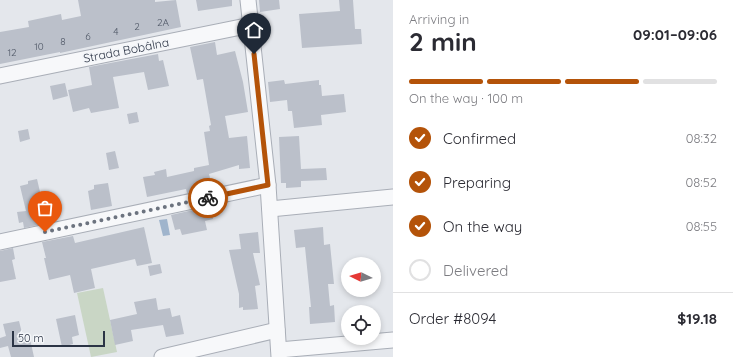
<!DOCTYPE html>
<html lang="en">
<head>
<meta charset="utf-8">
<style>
  body { margin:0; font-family:Quicksand,sans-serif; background:#f7f7f7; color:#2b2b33; height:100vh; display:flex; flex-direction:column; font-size:15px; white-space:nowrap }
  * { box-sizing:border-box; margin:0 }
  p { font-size:13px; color:#7c7c81 }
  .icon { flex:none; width:22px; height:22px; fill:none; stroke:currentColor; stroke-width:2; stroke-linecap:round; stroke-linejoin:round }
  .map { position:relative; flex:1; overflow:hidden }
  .drawer { display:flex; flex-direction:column; background:#fff; width:340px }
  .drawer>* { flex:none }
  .needle { width:26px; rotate:275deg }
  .tools { position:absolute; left:341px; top:257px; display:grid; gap:8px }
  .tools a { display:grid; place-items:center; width:40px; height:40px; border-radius:50%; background:#fff; box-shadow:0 2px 6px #0003; font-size:20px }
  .scale { position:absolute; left:12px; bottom:10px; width:93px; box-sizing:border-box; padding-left:4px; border:2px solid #2b3445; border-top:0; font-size:11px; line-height:14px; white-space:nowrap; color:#2b3445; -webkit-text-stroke:3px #f4f6f9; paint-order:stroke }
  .pin { position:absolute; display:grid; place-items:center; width:34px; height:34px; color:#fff; margin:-41px -17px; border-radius:50% 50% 50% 0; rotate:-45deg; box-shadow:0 0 4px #0007 }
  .pin .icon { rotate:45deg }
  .courier { position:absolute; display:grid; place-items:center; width:40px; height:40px; margin:-20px; border:3px solid #b45309; border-radius:50%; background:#fff; color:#222; box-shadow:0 1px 5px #0007 }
  .summary em { font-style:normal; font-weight:700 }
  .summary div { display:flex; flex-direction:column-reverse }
  .summary { display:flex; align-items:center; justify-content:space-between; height:68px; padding:0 16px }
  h1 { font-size:26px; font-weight:700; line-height:30px }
  .bar { display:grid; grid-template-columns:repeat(4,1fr); gap:6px 4px; align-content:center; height:48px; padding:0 16px }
  .bar i { height:5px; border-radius:3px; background:#e1e1e2 }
  .bar .on { background:#b45309 }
  .bar p { grid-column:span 4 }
  .line { display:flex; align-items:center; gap:10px; padding:0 16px; border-top:1px solid #e1e1e2 }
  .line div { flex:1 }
  ol { padding:0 16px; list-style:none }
  li { display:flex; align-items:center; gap:12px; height:44px }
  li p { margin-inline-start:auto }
  li .icon { padding:4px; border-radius:50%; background:#b45309; color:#fff; stroke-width:4 }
  li:last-child { color:#7c7c81 }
  li i { width:22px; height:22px; border:2px solid #e1e1e2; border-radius:50% }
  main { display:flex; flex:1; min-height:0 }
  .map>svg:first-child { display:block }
  .green { fill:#c9d6c5 }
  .water { fill:#9fb4cc }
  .building { fill:#bbc0ca }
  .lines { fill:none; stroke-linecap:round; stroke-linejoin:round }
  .minor-casing { stroke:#a9aeb7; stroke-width:17 }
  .minor { stroke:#f7f8fa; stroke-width:15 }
  .done { stroke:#6c737f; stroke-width:4; stroke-dasharray:0 7.2 }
  .route { stroke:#b45309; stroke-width:5 }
  .labels { text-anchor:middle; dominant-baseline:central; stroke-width:4; stroke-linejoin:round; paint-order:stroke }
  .number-label { font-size:10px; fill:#4f5766 }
  .street-label { font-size:12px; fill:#2b3445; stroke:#f4f6f9 }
</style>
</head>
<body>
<main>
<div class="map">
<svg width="393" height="357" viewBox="0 0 393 357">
  <rect width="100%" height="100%" fill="#e4e7ec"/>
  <path class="green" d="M 103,288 L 117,352 L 91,357 L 77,293 Z"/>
  <path class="water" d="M 167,219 L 170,235 L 163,236 L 159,220 Z"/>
  <g class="building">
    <path d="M 78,0 L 155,0 L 155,2 L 176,0 L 181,27 L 60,53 L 60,52 L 0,64 L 0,32 L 29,27 L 28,21 L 61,14 L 62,20 L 81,16 Z"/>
    <path d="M 196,0 L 232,0 L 232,6 L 198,11 Z"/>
    <path d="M 259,0 L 279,0 L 280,9 L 260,12 Z"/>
    <path d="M 339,0 L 353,0 L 355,29 L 361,29 L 362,44 L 302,48 L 299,14 L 340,11 Z"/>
    <path d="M 215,42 L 217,55 L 235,51 L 243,82 L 248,112 L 225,116 L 229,138 L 247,136 L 250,168 L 239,169 L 239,165 L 209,174 L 212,186 L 207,187 L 207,189 L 187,193 L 186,189 L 147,197 L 143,177 L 155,175 L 154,172 L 166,169 L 167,177 L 194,171 L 194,168 L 209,165 L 204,132 L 210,131 L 209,126 L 211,125 L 203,79 L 197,80 L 190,47 Z"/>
    <path d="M 158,54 L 159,61 L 163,60 L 169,86 L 148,90 L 144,72 L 113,77 L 119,108 L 91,113 L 89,108 L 73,112 L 68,90 L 92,85 L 89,67 Z"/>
    <path d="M 284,80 L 285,84 L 319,80 L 319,85 L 321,85 L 322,96 L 344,94 L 346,112 L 321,115 L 322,125 L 294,128 L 292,111 L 288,111 L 287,100 L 270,102 L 268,82 Z"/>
    <path d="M 65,83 L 68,96 L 53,100 L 50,86 Z"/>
    <path d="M 137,112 L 139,122 L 129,124 L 127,114 Z"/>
    <path d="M 28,129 L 30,139 L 20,142 L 18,131 Z"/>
    <path d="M 299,136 L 301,169 L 326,168 L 327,180 L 301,181 L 301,187 L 286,188 L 286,183 L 281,183 L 279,137 Z"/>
    <path d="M 115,151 L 119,168 L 109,170 L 106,153 Z"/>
    <path d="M 37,179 L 44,209 L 53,207 L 56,221 L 24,228 L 23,222 L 19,223 L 17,212 L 26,211 L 20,186 L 28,184 L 28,181 Z"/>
    <path d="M 108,183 L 112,206 L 91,210 L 88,191 L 94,189 L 94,185 Z"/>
    <path d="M 211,206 L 213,219 L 205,221 L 207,230 L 182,235 L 180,229 L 175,230 L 171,215 Z"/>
    <path d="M 144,227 L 152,263 L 137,266 L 135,259 L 91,269 L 95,288 L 74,293 L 70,275 L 49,280 L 44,258 L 46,258 L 42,242 L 73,236 L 75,243 Z"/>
    <path d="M 323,227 L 324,245 L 330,244 L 334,284 L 328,284 L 330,306 L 334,305 L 335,322 L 310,324 L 309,307 L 311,307 L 305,247 L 296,248 L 294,230 Z"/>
    <path d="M 258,232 L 260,253 L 253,253 L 260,285 L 255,286 L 258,309 L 243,310 L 243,307 L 239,308 L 239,294 L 229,250 L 241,249 L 239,234 Z"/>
    <path d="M 13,248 L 15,259 L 12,260 L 16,279 L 0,282 L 0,251 Z"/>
    <path d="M 160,264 L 162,273 L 150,276 L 148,266 Z"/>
    <path d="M 156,298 L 158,310 L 170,308 L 172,317 L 180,315 L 184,334 L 166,337 L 163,325 L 131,330 L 133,341 L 115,345 L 110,320 L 137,314 L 134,302 Z"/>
    <path d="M 75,315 L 79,335 L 72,337 L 73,344 L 62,347 L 56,319 Z"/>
    <path d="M 19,321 L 24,341 L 30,339 L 34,357 L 11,357 L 8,346 L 0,348 L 0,338 L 6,336 L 3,324 Z"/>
  </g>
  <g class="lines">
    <defs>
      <g id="minor">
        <path d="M 248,0 L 268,185 L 279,357"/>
        <path d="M 0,76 L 251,25"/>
        <path d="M 270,209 L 393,197"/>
        <path d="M 0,242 L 268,185"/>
        <path d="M 279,350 L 393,340"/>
        <path d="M 162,357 L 277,330"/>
      </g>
    </defs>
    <use href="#minor" class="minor-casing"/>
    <use href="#minor" class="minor"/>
  </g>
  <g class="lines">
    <path class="done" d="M 45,232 L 208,198"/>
    <path class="route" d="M 208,198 L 268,185 L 254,54"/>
  </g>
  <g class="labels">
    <g class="number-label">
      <text x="163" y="22">2A</text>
      <text x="137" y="26">2</text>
      <text x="116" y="31">4</text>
      <text x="88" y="36">6</text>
      <text x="63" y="41">8</text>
      <text x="39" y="46">10</text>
      <text x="12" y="52">12</text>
    </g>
    <g class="street-label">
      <text transform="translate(126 50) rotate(-11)">Strada Bobâlna</text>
    </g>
  </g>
</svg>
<div class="tools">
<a><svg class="needle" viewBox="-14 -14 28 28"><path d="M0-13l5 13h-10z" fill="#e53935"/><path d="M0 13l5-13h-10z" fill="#7c7c81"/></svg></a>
<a><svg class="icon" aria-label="locate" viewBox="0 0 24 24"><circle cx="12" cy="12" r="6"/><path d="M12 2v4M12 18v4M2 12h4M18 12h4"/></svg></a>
</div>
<div class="scale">50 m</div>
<div class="pin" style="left:45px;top:232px;background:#ea580c"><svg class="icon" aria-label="bag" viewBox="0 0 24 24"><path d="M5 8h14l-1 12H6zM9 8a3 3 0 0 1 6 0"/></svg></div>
<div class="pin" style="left:254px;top:54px;background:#1f2937"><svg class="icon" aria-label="home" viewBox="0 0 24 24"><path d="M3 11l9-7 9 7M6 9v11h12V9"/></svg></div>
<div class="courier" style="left:208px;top:198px"><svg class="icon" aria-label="bike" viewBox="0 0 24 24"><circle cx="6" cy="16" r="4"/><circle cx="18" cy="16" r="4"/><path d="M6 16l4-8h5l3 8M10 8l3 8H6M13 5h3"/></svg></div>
</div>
<section class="drawer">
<div class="summary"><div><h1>2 min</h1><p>Arriving in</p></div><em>09:01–09:06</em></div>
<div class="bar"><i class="on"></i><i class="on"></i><i class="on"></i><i></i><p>On the way · 100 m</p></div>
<ol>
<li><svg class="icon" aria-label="check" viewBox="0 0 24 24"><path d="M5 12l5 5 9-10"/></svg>Confirmed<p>08:32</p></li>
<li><svg class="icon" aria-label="check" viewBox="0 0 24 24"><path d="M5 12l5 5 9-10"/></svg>Preparing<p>08:52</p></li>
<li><svg class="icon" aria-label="check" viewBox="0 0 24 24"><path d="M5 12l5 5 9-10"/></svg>On the way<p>08:55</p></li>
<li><i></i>Delivered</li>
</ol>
<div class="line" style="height:52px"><div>Order #8094</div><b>$19.18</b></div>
</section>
</main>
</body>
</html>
